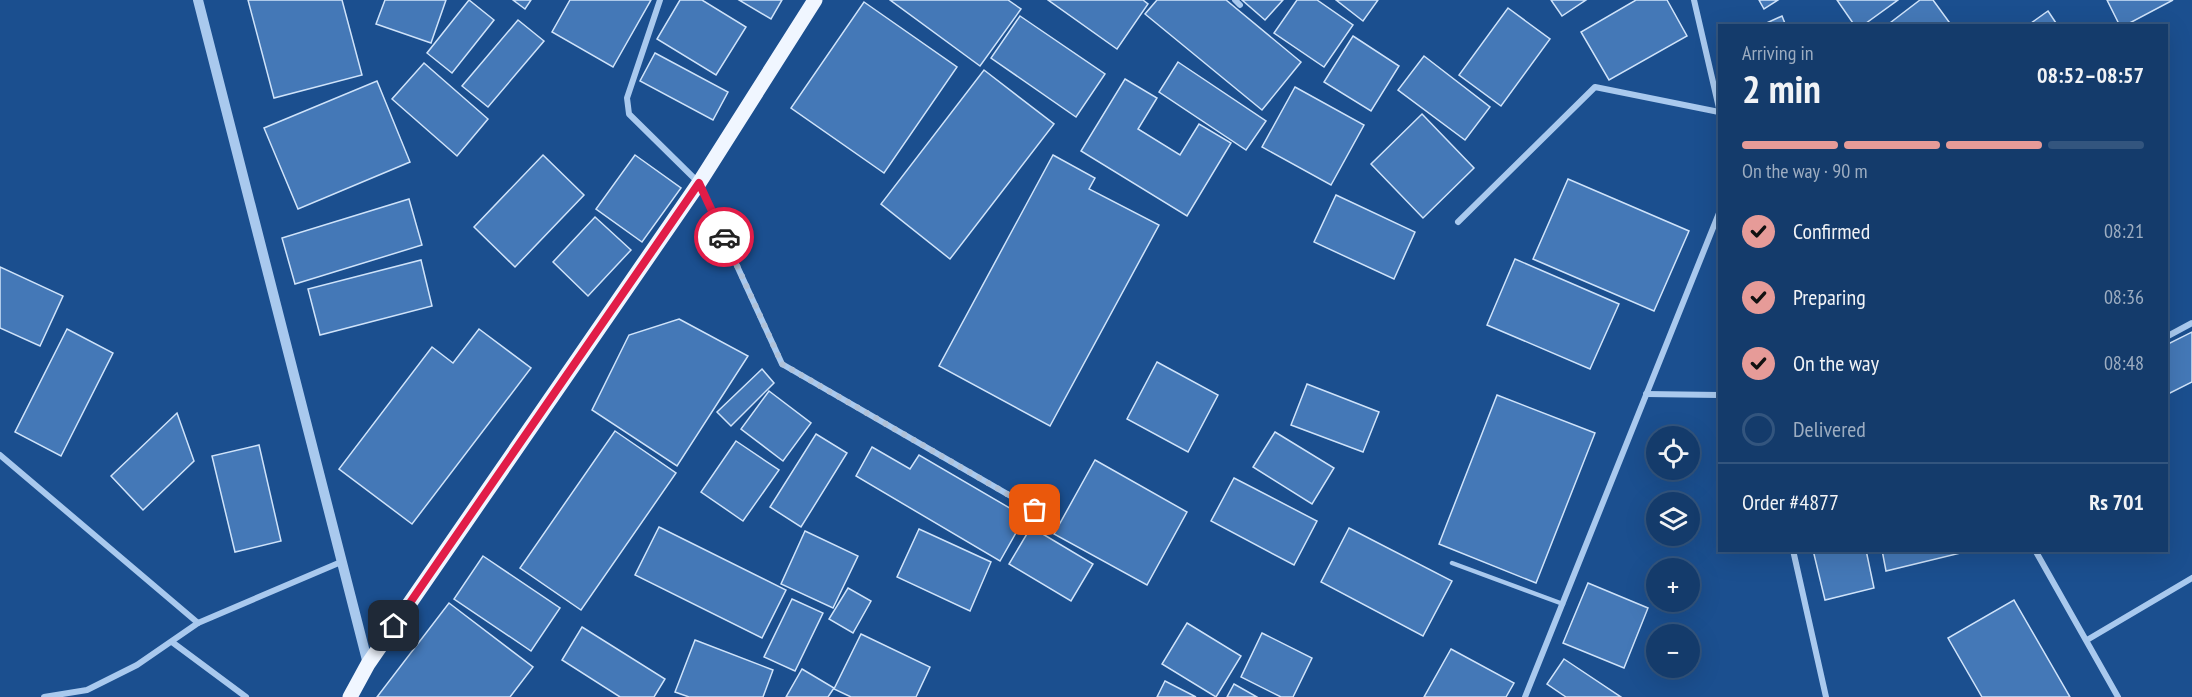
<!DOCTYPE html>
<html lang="en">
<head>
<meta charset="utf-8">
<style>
  body { margin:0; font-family:"PT Sans Narrow",sans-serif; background:#214673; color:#f1f3f6; height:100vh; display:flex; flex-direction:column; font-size:22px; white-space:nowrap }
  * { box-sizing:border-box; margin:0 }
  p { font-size:20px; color:#9dadc1 }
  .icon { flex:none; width:33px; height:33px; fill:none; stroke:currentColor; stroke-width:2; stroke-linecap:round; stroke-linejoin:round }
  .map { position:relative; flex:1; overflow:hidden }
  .side { position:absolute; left:1718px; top:24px; width:450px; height:528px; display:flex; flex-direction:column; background:#143b6b; border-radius:0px; box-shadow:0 6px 24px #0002,0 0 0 2px #33557e }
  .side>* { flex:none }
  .fabs { position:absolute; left:1646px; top:426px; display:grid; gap:12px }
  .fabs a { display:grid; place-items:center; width:54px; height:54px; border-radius:50%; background:#143b6b; box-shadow:0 6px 24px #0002,0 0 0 2px #33557e; font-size:30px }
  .pin { position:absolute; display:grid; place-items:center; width:51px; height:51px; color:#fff; margin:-26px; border-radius:12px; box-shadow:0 3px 9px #0006 }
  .courier { position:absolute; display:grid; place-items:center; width:60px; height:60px; margin:-30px; border:4px solid #e11d48; border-radius:50%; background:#fff; color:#222; box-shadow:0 2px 8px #0007 }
  .headline em { font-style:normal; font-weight:700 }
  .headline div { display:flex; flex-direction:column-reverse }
  .headline { display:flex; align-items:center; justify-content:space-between; height:102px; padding:0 24px }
  h1 { font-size:39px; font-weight:700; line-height:45px }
  .bar { display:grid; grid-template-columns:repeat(4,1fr); gap:9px 6px; align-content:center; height:72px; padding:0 24px }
  .bar i { height:8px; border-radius:4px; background:#33557e }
  .bar .current { background:#e69b98 }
  .bar p { grid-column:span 4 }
  .line { display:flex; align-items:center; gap:15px; padding:0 24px; border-top:2px solid #33557e }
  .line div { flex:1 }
  ol { padding:0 24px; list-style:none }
  li { display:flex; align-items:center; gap:18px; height:66px }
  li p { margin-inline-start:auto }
  li .icon { padding:6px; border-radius:50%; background:#e69b98; color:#111; stroke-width:4 }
  li:last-child { color:#9dadc1 }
  li i { width:33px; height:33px; border:3px solid #33557e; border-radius:50% }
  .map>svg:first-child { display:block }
  .building { fill:#4478b7; stroke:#cfe3fa; stroke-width:1.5 }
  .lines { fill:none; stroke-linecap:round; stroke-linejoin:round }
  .service { stroke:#a9c9ee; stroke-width:4.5 }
  .minor { stroke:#a9c9ee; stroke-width:6 }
  .tertiary { stroke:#a9c9ee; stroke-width:10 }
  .primary { stroke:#f0f6ff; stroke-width:15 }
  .done { stroke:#afc1d8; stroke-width:6; stroke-dasharray:0 10.8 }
  .route { stroke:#e11d48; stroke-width:8 }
</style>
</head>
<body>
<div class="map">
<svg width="2192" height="697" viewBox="0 0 2192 697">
  <rect width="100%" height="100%" fill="#1b4f8f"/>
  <g class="building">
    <path d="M 248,0 L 342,0 L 362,75 L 274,98 Z"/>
    <path d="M 385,0 L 446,0 L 431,43 L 376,24 Z"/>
    <path d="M 469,0 L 494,20 L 452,73 L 427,53 Z"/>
    <path d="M 513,0 L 531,0 L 525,9 Z"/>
    <path d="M 570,0 L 651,0 L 613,67 L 552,32 Z"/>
    <path d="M 680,0 L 702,0 L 746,27 L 716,75 L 657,39 Z"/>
    <path d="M 739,0 L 782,0 L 771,19 Z"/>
    <path d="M 890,0 L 1008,0 L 1021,9 L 980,66 Z"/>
    <path d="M 1048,0 L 1143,0 L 1148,4 L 1117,49 Z"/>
    <path d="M 1157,0 L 1226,0 L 1301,62 L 1262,110 L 1145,14 Z"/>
    <path d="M 1242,0 L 1283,0 L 1265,20 Z"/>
    <path d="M 1297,0 L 1317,0 L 1353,25 L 1324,67 L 1274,33 Z"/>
    <path d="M 1336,0 L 1378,0 L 1363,21 Z"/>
    <path d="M 1551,0 L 1586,0 L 1562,16 Z"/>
    <path d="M 1636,0 L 1667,0 L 1687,36 L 1609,80 L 1581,32 Z"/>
    <path d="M 1759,0 L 1778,0 L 1764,9 Z"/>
    <path d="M 1837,0 L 1898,0 L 1862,26 L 1855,26 Z"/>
    <path d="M 1920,0 L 1933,0 L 1952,26 L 1886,26 Z"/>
    <path d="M 2107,0 L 2173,0 L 2124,26 L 2120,26 Z"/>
    <path d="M 864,2 L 957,67 L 884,173 L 791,108 Z"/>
    <path d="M 1508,8 L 1550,39 L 1501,106 L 1459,75 Z"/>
    <path d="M 2048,11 L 2058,26 L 2027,26 Z"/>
    <path d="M 1020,16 L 1105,74 L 1076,117 L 991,58 Z"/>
    <path d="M 1782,16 L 1786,26 L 1760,26 Z"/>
    <path d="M 518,20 L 544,41 L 488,107 L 462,86 Z"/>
    <path d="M 1353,36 L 1399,66 L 1371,111 L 1324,82 Z"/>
    <path d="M 655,53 L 728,92 L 713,120 L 640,81 Z"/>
    <path d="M 1424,56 L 1490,107 L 1465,140 L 1398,90 Z"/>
    <path d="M 1178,62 L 1266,121 L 1246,150 L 1159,92 Z"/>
    <path d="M 424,63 L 488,119 L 457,156 L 392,99 Z"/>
    <path d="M 984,70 L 1054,124 L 950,259 L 881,204 Z"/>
    <path d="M 1125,79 L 1157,98 L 1138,129 L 1180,155 L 1199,124 L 1231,143 L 1187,216 L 1081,151 Z"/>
    <path d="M 377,81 L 410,162 L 298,209 L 264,128 Z"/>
    <path d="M 1295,87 L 1364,125 L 1331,185 L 1262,147 Z"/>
    <path d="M 1422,114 L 1474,168 L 1423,218 L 1371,164 Z"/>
    <path d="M 543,155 L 584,195 L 515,267 L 474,227 Z"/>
    <path d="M 635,155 L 681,188 L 642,242 L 596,209 Z"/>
    <path d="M 1053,155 L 1095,178 L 1089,189 L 1159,225 L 1050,426 L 939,366 Z"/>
    <path d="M 1568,179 L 1689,231 L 1654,311 L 1533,259 Z"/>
    <path d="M 1336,195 L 1415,232 L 1394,279 L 1314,242 Z"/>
    <path d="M 409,199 L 422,245 L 295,284 L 282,238 Z"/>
    <path d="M 595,217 L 631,250 L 588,296 L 553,262 Z"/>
    <path d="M 1515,259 L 1619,304 L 1590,369 L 1487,325 Z"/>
    <path d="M 421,260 L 432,306 L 320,335 L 308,289 Z"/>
    <path d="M 0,267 L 63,296 L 40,346 L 0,328 Z"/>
    <path d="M 679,319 L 748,356 L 677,466 L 592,410 L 629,335 Z"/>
    <path d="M 67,329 L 113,353 L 61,456 L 15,432 Z"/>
    <path d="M 479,329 L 531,368 L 412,524 L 339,469 L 432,347 L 453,363 Z"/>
    <path d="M 2192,332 L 2192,382 L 2166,395 L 2166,345 Z"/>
    <path d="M 1157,362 L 1218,395 L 1188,452 L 1127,419 Z"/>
    <path d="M 762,369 L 774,383 L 731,426 L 717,412 Z"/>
    <path d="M 1307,384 L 1379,412 L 1363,452 L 1291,425 Z"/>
    <path d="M 769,391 L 811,423 L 783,461 L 741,429 Z"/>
    <path d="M 1497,395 L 1595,433 L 1536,583 L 1439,544 Z"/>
    <path d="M 177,413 L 194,461 L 143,510 L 111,476 Z"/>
    <path d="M 615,431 L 676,473 L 581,610 L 520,568 Z"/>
    <path d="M 1275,432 L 1334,468 L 1312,504 L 1253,467 Z"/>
    <path d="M 816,434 L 847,453 L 801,527 L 770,507 Z"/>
    <path d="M 736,441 L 779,470 L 743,521 L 701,492 Z"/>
    <path d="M 259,445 L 281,541 L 235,552 L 212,456 Z"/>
    <path d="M 872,447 L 910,469 L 919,455 L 1025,517 L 1000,561 L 856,476 Z"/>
    <path d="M 1095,460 L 1187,512 L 1147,585 L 1054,534 Z"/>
    <path d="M 1234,478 L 1317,521 L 1294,565 L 1211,521 Z"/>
    <path d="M 659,527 L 786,590 L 762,638 L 635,575 Z"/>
    <path d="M 1031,527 L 1093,564 L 1071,601 L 1009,564 Z"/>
    <path d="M 1349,528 L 1452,581 L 1423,636 L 1321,582 Z"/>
    <path d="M 919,529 L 991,562 L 970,611 L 897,577 Z"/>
    <path d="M 805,531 L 858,556 L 833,608 L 781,584 Z"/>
    <path d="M 1813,550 L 1866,550 L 1874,588 L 1825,600 Z"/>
    <path d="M 1882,550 L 1969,550 L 1969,551 L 1886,571 Z"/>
    <path d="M 483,556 L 560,608 L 531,651 L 454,599 Z"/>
    <path d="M 1588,583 L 1648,608 L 1624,668 L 1563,643 Z"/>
    <path d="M 848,588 L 871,601 L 853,633 L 829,619 Z"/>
    <path d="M 792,599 L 823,613 L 795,671 L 764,657 Z"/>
    <path d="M 2014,600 L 2070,697 L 1982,697 L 1948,638 Z"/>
    <path d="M 449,603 L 533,667 L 510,697 L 377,697 Z"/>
    <path d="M 1187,623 L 1241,656 L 1216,697 L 1162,664 Z"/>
    <path d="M 582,627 L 665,679 L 654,697 L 620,697 L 562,660 Z"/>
    <path d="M 1262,633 L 1312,658 L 1293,697 L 1281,697 L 1241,677 Z"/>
    <path d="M 861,634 L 930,667 L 916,697 L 851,697 L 834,689 Z"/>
    <path d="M 695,640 L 773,670 L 763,697 L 689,697 L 675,692 Z"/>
    <path d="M 1451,649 L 1514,683 L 1506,697 L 1424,697 Z"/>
    <path d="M 1564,659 L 1621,697 L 1566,697 L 1547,684 Z"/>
    <path d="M 802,669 L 834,688 L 828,697 L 786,697 Z"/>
    <path d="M 1165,681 L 1196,697 L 1157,697 Z"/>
    <path d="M 1234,684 L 1257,697 L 1227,697 Z"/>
  </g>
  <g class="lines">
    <path class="service" d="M 1452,563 L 1563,604"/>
    <g class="minor">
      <path d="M 660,0 L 627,98 L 629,114 L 699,183 L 782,364 L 1035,510"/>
      <path d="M 1235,0 L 1240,5"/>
      <path d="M 1694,0 L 1719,108"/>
      <path d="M 1458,222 L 1595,87 L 1719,112"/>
      <path d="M 2166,337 L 2192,323"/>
      <path d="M 1646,394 L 1719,395"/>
      <path d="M 0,455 L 198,623 L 341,562"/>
      <path d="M 1793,550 L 1826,697"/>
      <path d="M 2035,550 L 2118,697"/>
      <path d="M 2087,640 L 2192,578"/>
      <path d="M 172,642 L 246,697"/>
      <path d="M 44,697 L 87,690 L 137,665 L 198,623"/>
      <path d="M 1525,697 L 1719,213"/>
    </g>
    <path class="tertiary" d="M 198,0 L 368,664"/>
    <path class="primary" d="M 350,697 L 368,664 L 699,183 L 815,0"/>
  </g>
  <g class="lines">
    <path class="done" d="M 724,237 L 782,364 L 1035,510"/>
    <path class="route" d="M 394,626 L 699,183 L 724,237"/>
  </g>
</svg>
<div class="fabs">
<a><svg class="icon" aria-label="locate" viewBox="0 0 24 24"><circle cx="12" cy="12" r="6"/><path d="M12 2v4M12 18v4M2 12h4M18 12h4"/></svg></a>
<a><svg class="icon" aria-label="layers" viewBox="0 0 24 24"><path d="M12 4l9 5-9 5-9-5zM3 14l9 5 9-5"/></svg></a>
<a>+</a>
<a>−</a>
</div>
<div class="pin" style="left:1035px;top:510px;background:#ea580c"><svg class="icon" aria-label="bag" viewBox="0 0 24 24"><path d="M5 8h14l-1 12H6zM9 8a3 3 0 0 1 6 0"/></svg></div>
<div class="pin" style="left:394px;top:626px;background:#1f2937"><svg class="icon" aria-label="home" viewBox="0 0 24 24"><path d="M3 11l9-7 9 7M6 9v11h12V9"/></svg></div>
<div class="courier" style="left:724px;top:237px"><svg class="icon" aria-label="car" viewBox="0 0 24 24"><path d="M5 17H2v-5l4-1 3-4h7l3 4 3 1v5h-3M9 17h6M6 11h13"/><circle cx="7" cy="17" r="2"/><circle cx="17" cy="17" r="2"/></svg></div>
<section class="side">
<div class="headline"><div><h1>2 min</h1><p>Arriving in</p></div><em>08:52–08:57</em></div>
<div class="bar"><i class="current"></i><i class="current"></i><i class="current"></i><i></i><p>On the way · 90 m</p></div>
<ol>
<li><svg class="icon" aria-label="check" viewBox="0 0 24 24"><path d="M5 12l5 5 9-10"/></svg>Confirmed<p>08:21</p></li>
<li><svg class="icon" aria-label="check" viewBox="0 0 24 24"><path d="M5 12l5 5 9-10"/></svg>Preparing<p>08:36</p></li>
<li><svg class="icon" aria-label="check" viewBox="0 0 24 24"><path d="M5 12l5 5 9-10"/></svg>On the way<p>08:48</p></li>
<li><i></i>Delivered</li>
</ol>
<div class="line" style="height:78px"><div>Order #4877</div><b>Rs 701</b></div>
</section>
</div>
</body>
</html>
